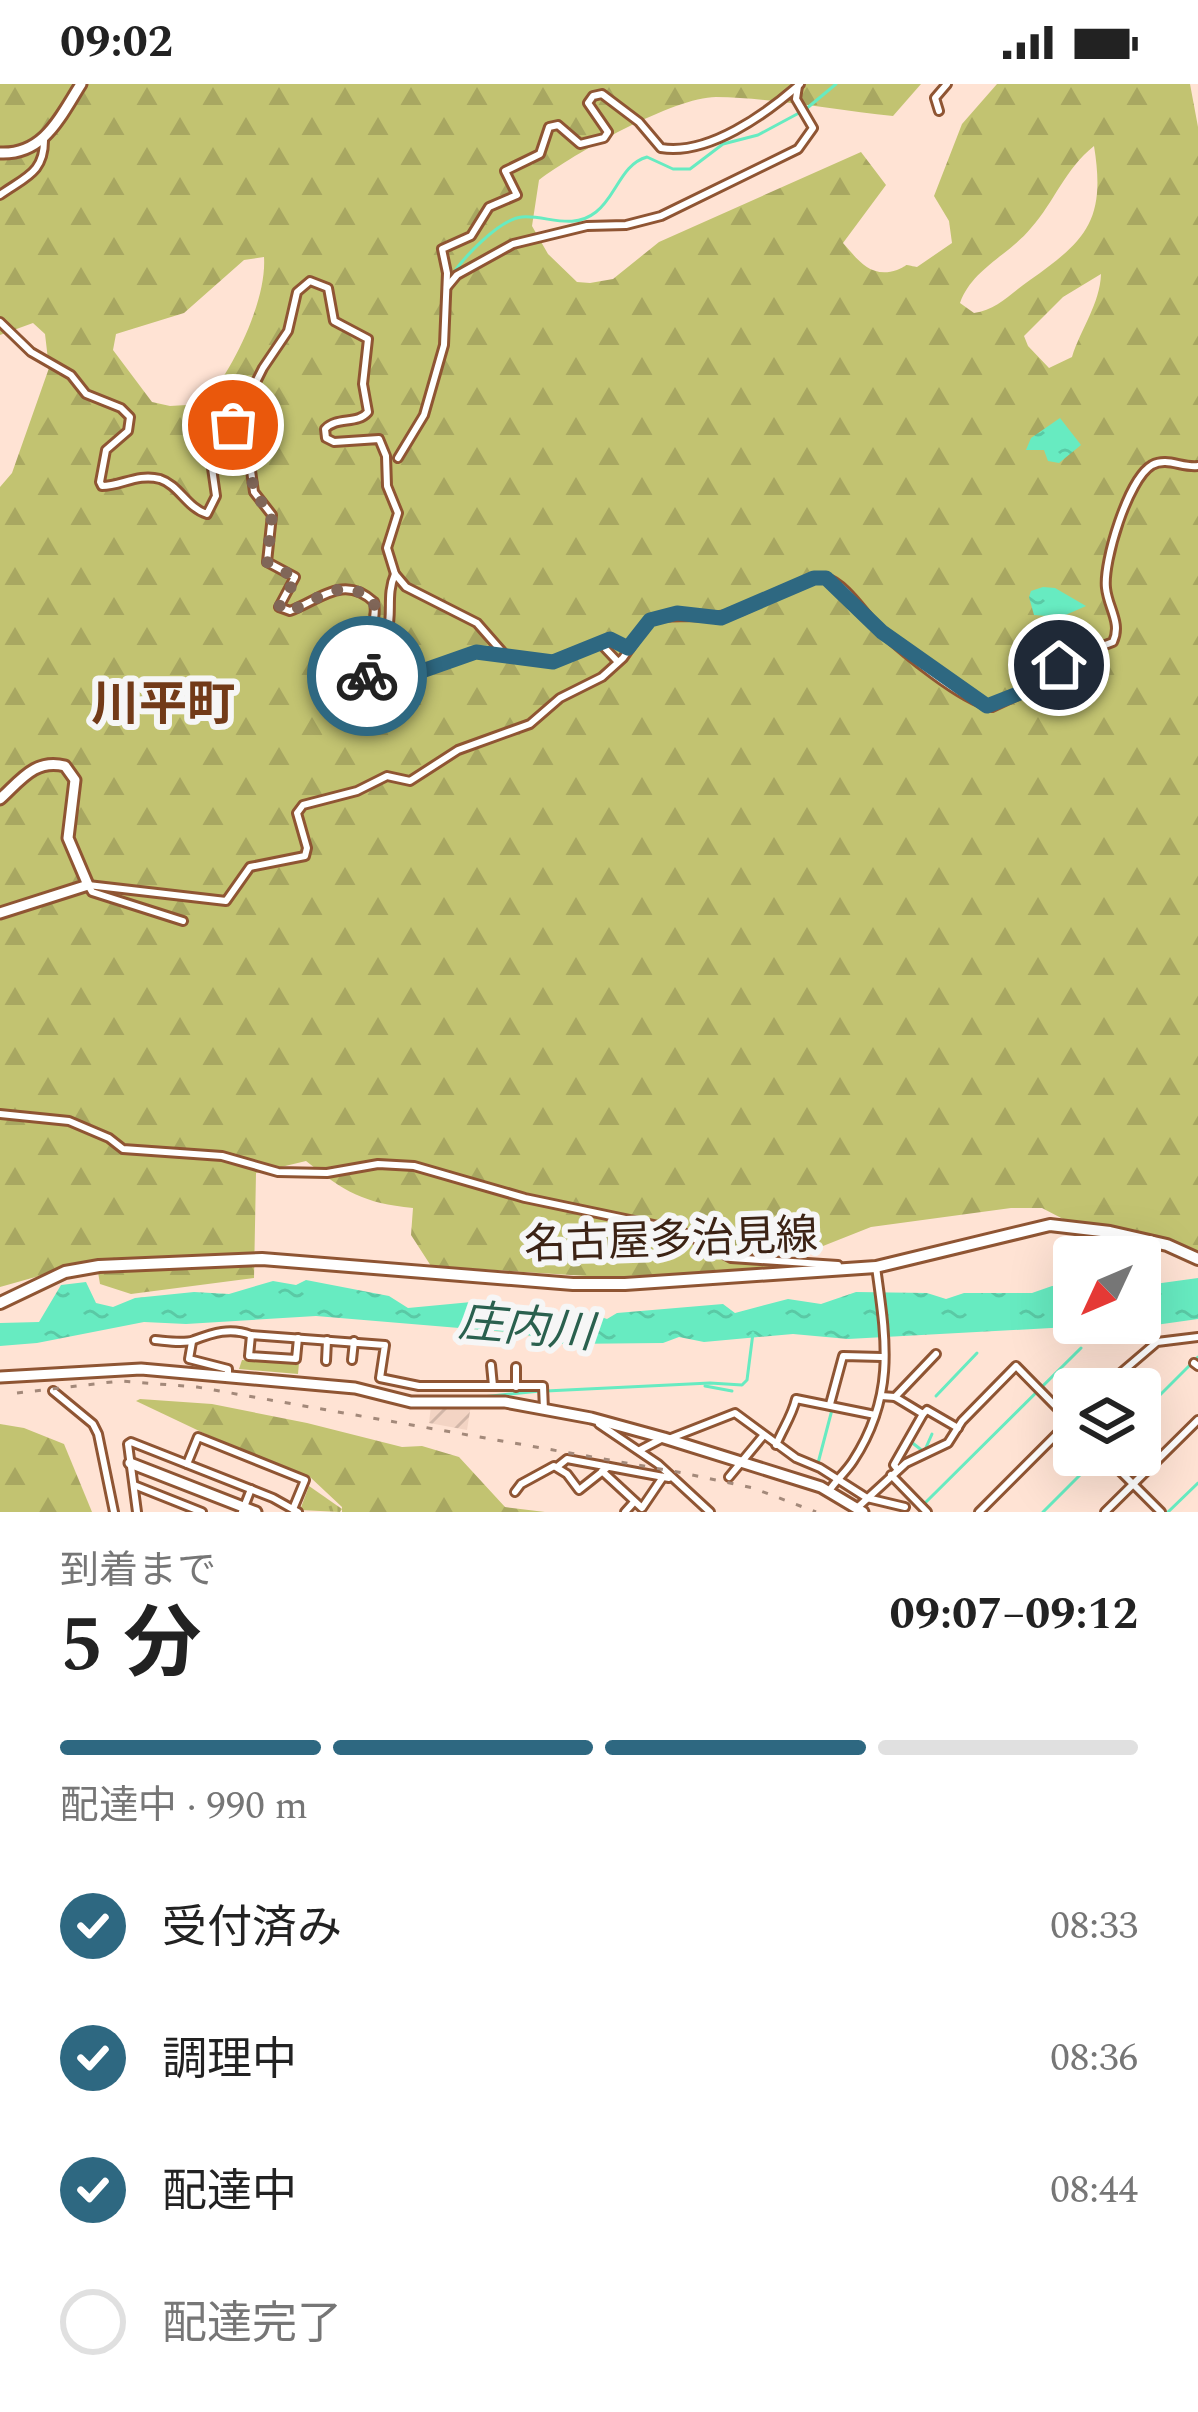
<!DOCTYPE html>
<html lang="ja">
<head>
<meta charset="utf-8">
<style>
  body { margin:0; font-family:Spectral,"Noto Sans JP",serif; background:#f6f6f6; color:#222; height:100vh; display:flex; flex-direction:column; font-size:45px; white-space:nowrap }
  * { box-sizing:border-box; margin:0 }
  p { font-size:39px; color:#767676 }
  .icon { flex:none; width:66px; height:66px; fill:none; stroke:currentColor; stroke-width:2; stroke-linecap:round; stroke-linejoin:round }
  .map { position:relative; height:1428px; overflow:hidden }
  .side { display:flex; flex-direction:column; background:#fff; flex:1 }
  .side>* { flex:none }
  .needle { width:78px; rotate:226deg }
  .buttons { position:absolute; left:1053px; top:1152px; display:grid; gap:24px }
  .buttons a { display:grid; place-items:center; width:108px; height:108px; border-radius:12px; background:#fff; box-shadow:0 12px 48px #0002; font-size:60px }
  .pin { position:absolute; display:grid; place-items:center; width:102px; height:102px; color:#fff; margin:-51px; border:6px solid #fff; border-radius:50%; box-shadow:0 3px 12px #0007 }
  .courier { position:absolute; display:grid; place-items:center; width:120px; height:120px; margin:-60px; border:9px solid #2e6881; border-radius:50%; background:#fff; color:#222; box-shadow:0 3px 15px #0007 }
  .head em { font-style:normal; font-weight:700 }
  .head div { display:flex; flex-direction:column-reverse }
  .head { display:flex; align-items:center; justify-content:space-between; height:204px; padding:0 60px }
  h1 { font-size:78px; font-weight:700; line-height:90px }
  .bar { display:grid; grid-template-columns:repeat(4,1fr); gap:18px 12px; align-content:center; height:144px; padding:0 60px }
  .bar i { height:15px; border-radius:9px; background:#e0e0e0 }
  .bar .active { background:#2e6881 }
  .bar p { grid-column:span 4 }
  ol { padding:0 60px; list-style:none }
  li { display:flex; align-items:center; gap:36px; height:132px }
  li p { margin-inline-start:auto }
  li .icon { padding:12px; border-radius:50%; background:#2e6881; color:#fff; stroke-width:4 }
  li:last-child { color:#767676 }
  li i { width:66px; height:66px; border:6px solid #e0e0e0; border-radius:50% }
  .status { display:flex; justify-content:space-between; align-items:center; height:84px; padding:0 60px; background:#fff; direction:ltr }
  .status svg { height:33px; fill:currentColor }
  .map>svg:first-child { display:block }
  .industrial { fill:url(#industrial-furrows) }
  .forest { fill:url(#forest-firs); fill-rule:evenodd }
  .park { fill:url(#park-tufts) }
  .water { fill:url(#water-ripples) }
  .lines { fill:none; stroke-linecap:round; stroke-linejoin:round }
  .stream { stroke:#67ebc1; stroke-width:3 }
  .street-casing { stroke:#8f5533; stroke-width:12 }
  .secondary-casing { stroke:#8f5533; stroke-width:15 }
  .primary-casing { stroke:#8f5533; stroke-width:16 }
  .street { stroke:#fff; stroke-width:6 }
  .secondary { stroke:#fff; stroke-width:9 }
  .primary { stroke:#fff; stroke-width:10 }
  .rail { stroke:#a3897a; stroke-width:3; stroke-dasharray:6 12; stroke-linecap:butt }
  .done { stroke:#806658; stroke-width:12; stroke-dasharray:0 21.6 }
  .route { stroke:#2e6881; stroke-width:15 }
  .labels { text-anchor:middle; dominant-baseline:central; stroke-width:12; stroke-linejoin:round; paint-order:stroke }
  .street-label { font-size:42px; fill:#3c2315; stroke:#f6f6f6 }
  .water-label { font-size:45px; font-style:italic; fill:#2a604e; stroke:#f6f6f6 }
  .quarter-label { font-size:48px; font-weight:bold; fill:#723a18; stroke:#f6f6f6 }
</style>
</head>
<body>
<div class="status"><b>09:02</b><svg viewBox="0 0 49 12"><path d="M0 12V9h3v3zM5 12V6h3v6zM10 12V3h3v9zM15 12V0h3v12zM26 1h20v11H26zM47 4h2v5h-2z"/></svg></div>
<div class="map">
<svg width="1198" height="1428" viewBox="0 0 1198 1428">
  <defs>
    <pattern id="industrial-furrows" width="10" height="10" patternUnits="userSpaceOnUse" patternTransform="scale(3)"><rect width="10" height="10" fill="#f3d4c4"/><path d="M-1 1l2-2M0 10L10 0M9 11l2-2" fill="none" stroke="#d1b6a8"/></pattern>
    <pattern id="forest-firs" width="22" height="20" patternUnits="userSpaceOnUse" patternTransform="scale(3)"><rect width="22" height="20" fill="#c2c371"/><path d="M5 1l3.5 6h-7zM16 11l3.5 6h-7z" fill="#a8a761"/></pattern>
    <pattern id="park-tufts" width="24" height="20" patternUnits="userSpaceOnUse" patternTransform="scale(3)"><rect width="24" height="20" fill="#c2c371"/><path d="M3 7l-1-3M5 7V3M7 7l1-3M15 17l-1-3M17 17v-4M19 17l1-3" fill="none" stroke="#a8a761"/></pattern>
    <pattern id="water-ripples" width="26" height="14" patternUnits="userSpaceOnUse" patternTransform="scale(3)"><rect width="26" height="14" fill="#67ebc1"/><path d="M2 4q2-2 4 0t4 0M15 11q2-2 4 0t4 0" fill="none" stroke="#5ac9a5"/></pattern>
  </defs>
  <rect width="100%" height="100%" fill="#ffe3d4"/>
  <path class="industrial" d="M 471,1321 L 467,1346 L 429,1339 L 431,1322 Z"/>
  <g class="forest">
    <path d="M 0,0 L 921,0 L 893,32 C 835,26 774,14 716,13 C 674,13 573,70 539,96 L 532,142 L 548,170 L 577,198 L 590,199 L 613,195 L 659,158 L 861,68 L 886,101 L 843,159 C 858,176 871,195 897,186 C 912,180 900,180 917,183 L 952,159 L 949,137 L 934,112 L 962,40 L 997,0 L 1190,0 L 1198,43 L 1198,1169 L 1171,1156 L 1065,1136 L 1042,1124 L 1011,1124 L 871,1143 L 765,1185 L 633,1195 L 431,1182 L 411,1151 L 413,1124 C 363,1119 345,1108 306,1077 L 256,1089 L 254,1194 L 131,1210 L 100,1200 L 96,1176 L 0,1203 L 0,403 L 12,389 L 49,284 L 45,250 L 33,239 L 0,251 ZM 1094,62 C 1106,135 1087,156 1030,196 C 1011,209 997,226 974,229 L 960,219 C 972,185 1009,171 1031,144 C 1055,117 1065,85 1094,62 ZM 264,173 C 267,217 232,288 203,320 L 170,322 L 152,318 L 113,266 L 116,250 L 184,229 L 244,176 ZM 1101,190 C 1100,220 1081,244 1072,273 L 1049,284 L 1028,262 L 1024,252 L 1063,213 Z"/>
    <path d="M 140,1315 L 212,1320 L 307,1339 L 402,1363 L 422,1362 L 459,1373 L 505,1423 L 545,1428 L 342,1428 L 342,1423 L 310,1393 L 233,1363 L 136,1317 Z"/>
    <path d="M 0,1340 L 24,1344 L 64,1360 L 92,1428 L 0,1428 Z"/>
  </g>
  <g class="park">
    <path d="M 242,1276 L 299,1279 L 298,1290 L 239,1285 Z"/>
    <path d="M 309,1402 L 342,1425 L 340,1428 L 300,1426 Z"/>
  </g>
  <g class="water">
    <path d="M 1060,334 L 1081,361 L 1059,379 L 1048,377 L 1044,366 L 1026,366 L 1031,354 Z"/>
    <path d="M 1043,503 L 1055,504 L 1086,522 L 1061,533 L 1034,531 L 1029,513 L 1031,507 Z"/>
    <path d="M 1198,1194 L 1198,1235 L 1120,1246 L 1069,1243 L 848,1255 L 793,1250 L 704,1258 L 679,1253 L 663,1259 L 563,1260 L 519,1249 L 316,1232 L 186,1240 L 144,1238 L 37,1259 L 0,1262 L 0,1239 L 39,1238 L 61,1201 L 86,1198 L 96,1219 L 113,1223 L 135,1214 L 194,1208 L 229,1210 L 273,1197 L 296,1201 L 306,1196 L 389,1212 L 408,1224 L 482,1217 L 488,1221 C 499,1223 510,1223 521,1225 C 542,1228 547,1242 572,1232 L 586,1238 L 595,1231 L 607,1235 L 617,1229 L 723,1220 L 735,1229 L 788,1215 L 821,1220 L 856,1208 L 927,1209 L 946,1215 L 964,1209 L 1032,1209 L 1052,1202 L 1074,1203 L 1074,1239 L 1140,1239 L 1140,1202 Z"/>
  </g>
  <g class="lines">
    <g class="stream">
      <path d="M 806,25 L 836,0"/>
      <path d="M 450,194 C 462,175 499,135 522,133 C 547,131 572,147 596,128 C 616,113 621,80 647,73 L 673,85 L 690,85 L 723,60 L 758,51 L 799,29"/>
      <path d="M 441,233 L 443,205"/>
      <path d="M 705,1302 L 732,1307"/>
      <path d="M 546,1307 L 710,1299 L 742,1301 L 747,1296 L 753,1249"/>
      <path d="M 936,1312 L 977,1269"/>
      <path d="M 482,1313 L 540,1307"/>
      <path d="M 1140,1331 L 1198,1273"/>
      <path d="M 910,1357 L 924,1368 L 932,1350"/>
      <path d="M 817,1383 L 845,1276"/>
      <path d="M 924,1420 L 1081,1264"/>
      <path d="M 1043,1428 L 1100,1371"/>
      <path d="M 1168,1428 L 1198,1399"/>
    </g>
    <defs>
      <g id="street">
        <path d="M 939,27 L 935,14 L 947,0"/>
        <path d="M 0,111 C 25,93 45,89 44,54"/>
        <path d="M 447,203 L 457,191 L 513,160 L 587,142 L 626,141 L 661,132 L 798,65 L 813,44 L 796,15 L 798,2"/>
        <path d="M 0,238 L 31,268 L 71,291 L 86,310 L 121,324 L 130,333 L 128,347 L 106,366 L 100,398 L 102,402 C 121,402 138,389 160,395 C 179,401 187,424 207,430 L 216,412 L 211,377 L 216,358 L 235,340 L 263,284 L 288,247 L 297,208 L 310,197 L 328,204 L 334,237 L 368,255 L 363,300 L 368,328 C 357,341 337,332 325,345 L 326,354 L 334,358 L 379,355 L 386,372 L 387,402 L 398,429 L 387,464 L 395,490 L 406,503 L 477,539 L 505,571"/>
        <path d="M 235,340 L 246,351 L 254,408 L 272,431 L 267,478 L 295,493 L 279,523 L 290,527 C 321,515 344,490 374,518 C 380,555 349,556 346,588 L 351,593 L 422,587 L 476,568 L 552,578 L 610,555 L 628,564"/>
        <path d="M 398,374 L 424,331 L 444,261 L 447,189 L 442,165 L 471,152 L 489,123 L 517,111 L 505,87 L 540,70 L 549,43 L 558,41 L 580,60 L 604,54 L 608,48 L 588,19 L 593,12 L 602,10 L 639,38 L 661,64 C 708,72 766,30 800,0"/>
        <path d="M 601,560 L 618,578"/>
        <path d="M 354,566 L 371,568 C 402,546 382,519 395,490"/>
        <path d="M 88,801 L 226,817 L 250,783 L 305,772 L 307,764 L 297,729 L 303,721 L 357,707 L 387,692 L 410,697 L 458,666 L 530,640 L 560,614 L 602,593 L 623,574 L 650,535 C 682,527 710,539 740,527 C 759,520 809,490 826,494 C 845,499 865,531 879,545 C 905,569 960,615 992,623 L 1048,597 L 1063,577 L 1113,558 C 1122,539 1108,524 1106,504 C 1103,478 1128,395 1152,381 C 1167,373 1182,384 1198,382"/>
        <path d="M 88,801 L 92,808 L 183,837"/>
        <path d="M 0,1030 L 69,1037 L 109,1054 L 123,1065 L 222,1072 L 278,1088 L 327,1089 L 378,1080 L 414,1082 L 525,1114 L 678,1146 L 731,1174 L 838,1181"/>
        <path d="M 251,1251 L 249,1272 L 296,1275 L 298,1254"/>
        <path d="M 155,1256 C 167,1257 184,1260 194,1256 C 213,1249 230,1243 251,1251 L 385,1261 L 380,1294 L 419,1302 L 543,1302 L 544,1326"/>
        <path d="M 192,1258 L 189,1275 L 228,1285 L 228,1292"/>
        <path d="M 352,1276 L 354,1257"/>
        <path d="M 326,1277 L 327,1256"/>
        <path d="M 1194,1279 L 1198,1282"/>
        <path d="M 491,1281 L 493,1302"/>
        <path d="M 516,1303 L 516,1283"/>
        <path d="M 1102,1305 L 1157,1258 L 1198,1253"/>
        <path d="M 53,1307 L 93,1340 L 98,1350 L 114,1428"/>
        <path d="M 881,1312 L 895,1313 L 923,1330 L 927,1326 L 958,1344"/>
        <path d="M 895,1313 L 936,1270"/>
        <path d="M 830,1320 L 843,1272 L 882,1273"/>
        <path d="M 599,1340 L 658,1380 L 710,1428"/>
        <path d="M 671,1354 L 735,1329 L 796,1374 L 820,1384 L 867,1414 L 905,1423"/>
        <path d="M 776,1361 C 783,1344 792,1332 796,1315 L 875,1331"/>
        <path d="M 640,1366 L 663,1354"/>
        <path d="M 1104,1371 L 1161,1428"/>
        <path d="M 187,1380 L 198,1353 L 305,1396 L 293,1425"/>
        <path d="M 557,1383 L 567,1375 L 669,1394"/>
        <path d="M 898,1386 L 894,1381 L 923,1330"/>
        <path d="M 602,1387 L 642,1424 L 663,1393"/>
        <path d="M 891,1391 L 927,1428"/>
        <path d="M 729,1393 L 763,1352"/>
        <path d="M 134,1401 L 202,1428"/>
        <path d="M 829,1407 C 836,1396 846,1388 853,1377 C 896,1311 886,1256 876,1183"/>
        <path d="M 515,1408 L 521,1400 L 554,1382 L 567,1390 L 579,1406 L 608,1383"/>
        <path d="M 857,1424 L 906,1379 L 948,1359 L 962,1337 L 1016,1282 L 1074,1341"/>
        <path d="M 137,1428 L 128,1360 L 131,1358 L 273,1414 L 298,1428"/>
        <path d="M 242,1428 L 251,1405"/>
        <path d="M 625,1428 L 634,1418"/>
        <path d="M 979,1428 L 1074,1333"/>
        <path d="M 1105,1428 L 1198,1336"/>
      </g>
      <g id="secondary">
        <path d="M 0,69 C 44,71 60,33 81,0"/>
        <path d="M 0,715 C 20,697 35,674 65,682 L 75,696 L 68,754 L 88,801 L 0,829"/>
        <path d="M 0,1293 L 141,1285 L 355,1304 L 411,1318 L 505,1318 L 591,1334 L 664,1354 L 821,1403 L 863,1428"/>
        <path d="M 130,1379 L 256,1428"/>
      </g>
      <path id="primary" d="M 0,1219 L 65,1188 L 99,1182 L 262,1175 L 573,1200 L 625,1200 L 876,1183 L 1050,1141 L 1110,1148 L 1167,1161 L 1198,1175"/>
    </defs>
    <use href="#street" class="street-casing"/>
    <use href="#secondary" class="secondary-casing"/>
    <use href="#primary" class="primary-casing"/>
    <use href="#street" class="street"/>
    <use href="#secondary" class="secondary"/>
    <use href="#primary" class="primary"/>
    <path class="rail" d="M 17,1309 L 120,1297 L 197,1303 L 683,1389 L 753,1404 L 816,1428"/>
  </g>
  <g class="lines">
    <path class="done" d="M 233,341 L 246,351 L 254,409 L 272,431 L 267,478 L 296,494 L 279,523 L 290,527 C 320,515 344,490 374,518 L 376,538 L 345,582 L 351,593 L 367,592"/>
    <path class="route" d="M 367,592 L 380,588 L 422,587 L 476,568 L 553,578 L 610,555 L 628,564 L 650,536 L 677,529 L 721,534 L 814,494 L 826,494 L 882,548 L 987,622 L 1040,601 L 1059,581"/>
  </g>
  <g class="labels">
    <g class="street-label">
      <text transform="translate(671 1157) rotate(-2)">名古屋多治見線</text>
    </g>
    <g class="water-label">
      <text transform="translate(526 1244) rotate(5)">庄内川</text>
    </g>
    <g class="quarter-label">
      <text x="163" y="621">川平町</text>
    </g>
  </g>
</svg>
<div class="buttons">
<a><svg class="needle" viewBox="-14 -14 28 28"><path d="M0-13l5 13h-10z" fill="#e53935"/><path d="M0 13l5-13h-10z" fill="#767676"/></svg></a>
<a><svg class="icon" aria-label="layers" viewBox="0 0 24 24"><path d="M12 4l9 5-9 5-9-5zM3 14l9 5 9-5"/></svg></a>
</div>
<div class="pin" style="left:233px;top:341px;background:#ea580c"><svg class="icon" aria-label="bag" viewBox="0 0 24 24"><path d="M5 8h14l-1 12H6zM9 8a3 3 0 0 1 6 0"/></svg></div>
<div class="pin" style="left:1059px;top:581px;background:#1f2937"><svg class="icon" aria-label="home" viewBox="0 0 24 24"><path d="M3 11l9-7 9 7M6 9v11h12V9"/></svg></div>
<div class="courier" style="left:367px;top:592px"><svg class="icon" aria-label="bike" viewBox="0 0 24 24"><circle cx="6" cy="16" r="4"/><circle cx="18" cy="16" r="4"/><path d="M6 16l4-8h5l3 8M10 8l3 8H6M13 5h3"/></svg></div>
</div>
<section class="side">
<div class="head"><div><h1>5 分</h1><p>到着まで</p></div><em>09:07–09:12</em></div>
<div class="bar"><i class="active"></i><i class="active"></i><i class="active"></i><i></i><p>配達中 · 990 m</p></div>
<ol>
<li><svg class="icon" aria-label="check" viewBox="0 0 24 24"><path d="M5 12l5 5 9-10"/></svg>受付済み<p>08:33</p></li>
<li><svg class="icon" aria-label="check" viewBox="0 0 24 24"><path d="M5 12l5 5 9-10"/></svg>調理中<p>08:36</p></li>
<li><svg class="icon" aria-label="check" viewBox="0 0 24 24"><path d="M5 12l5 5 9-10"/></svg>配達中<p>08:44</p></li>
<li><i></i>配達完了</li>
</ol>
</section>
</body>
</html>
